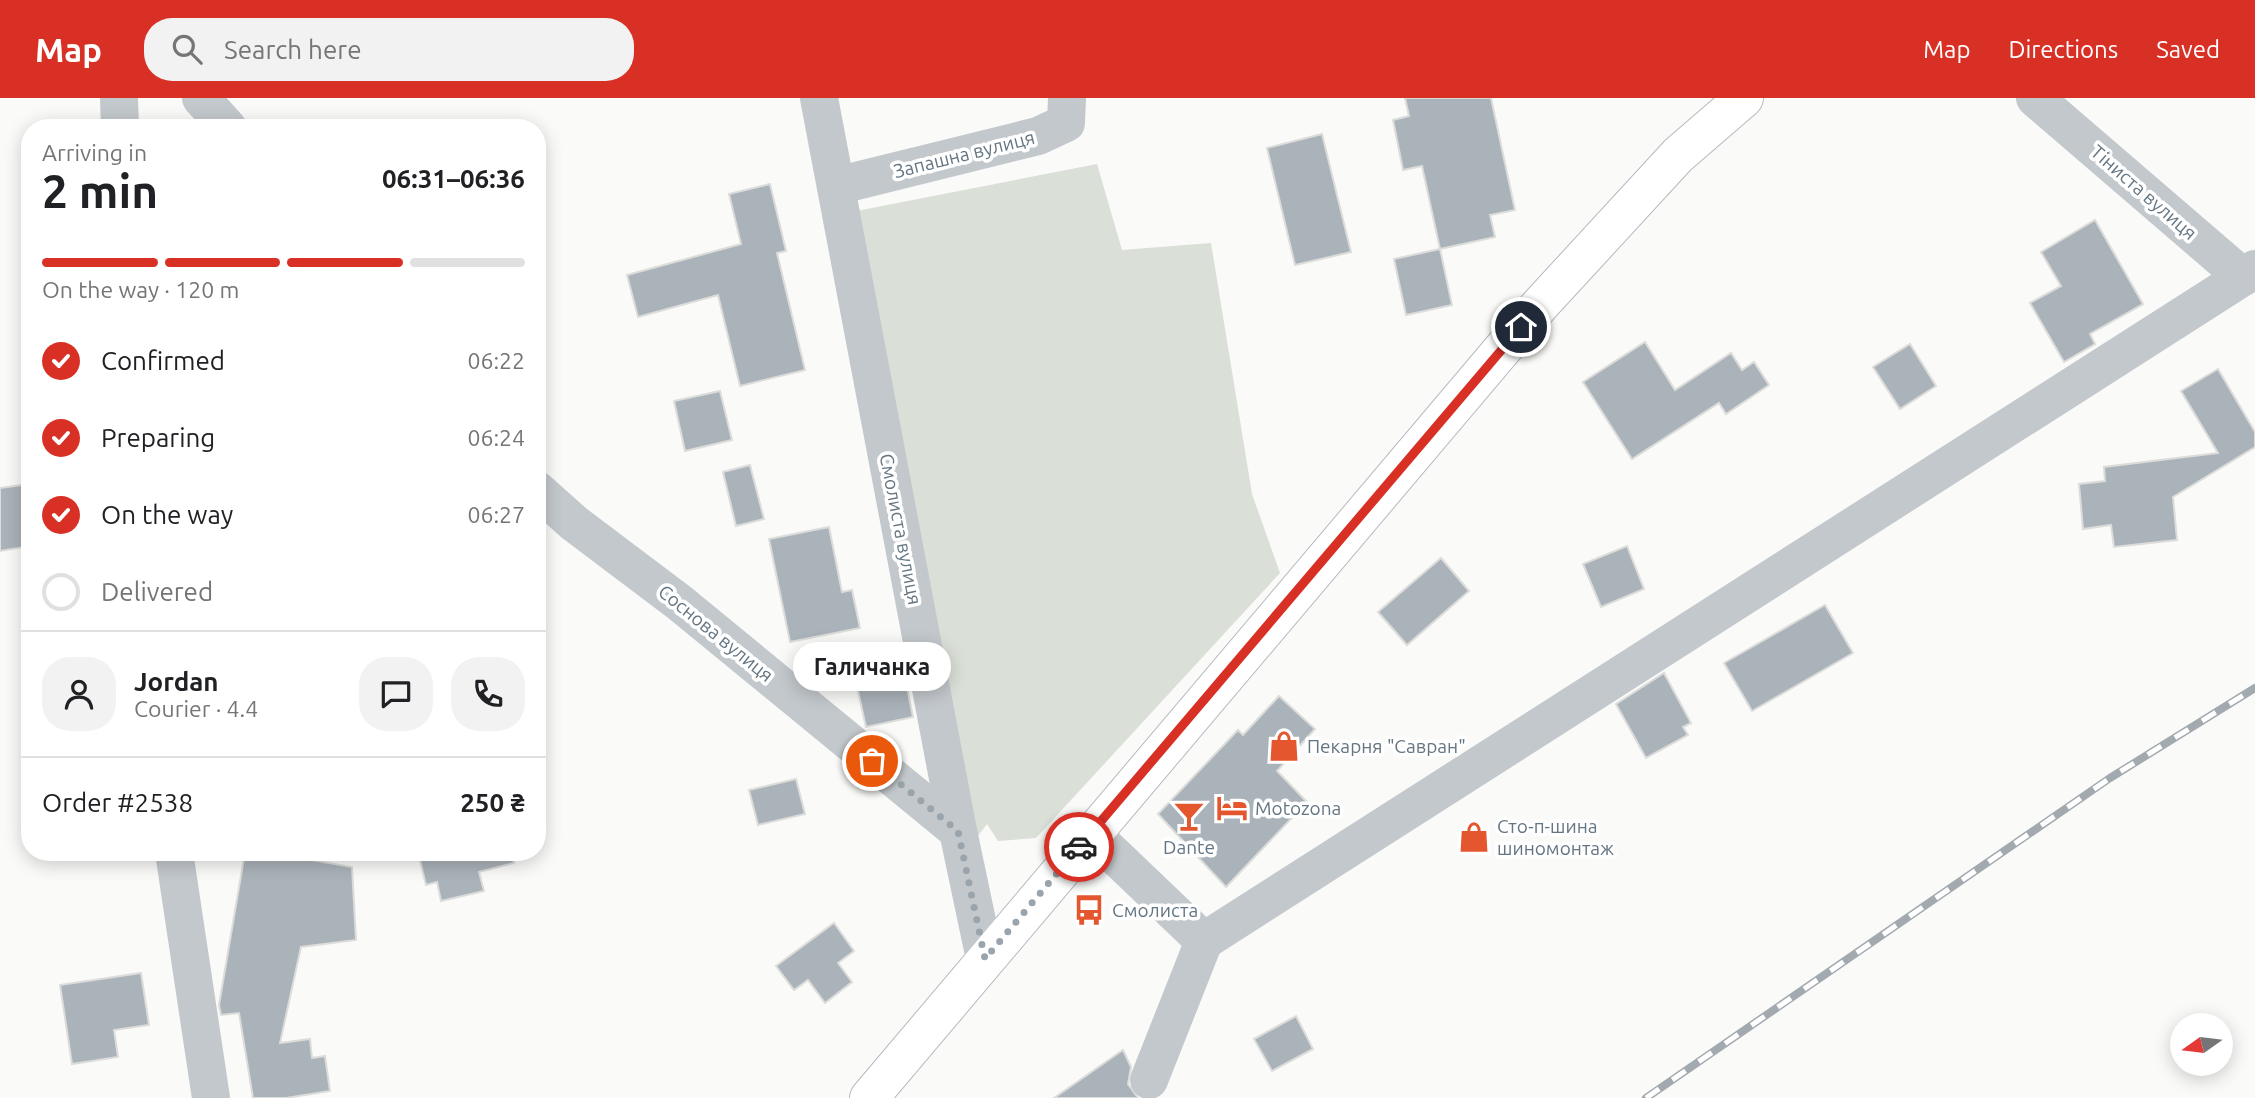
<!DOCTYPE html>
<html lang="en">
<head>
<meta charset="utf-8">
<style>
  body { margin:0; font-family:Ubuntu,sans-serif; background:#f2f2f2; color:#202124; height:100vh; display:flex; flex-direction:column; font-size:26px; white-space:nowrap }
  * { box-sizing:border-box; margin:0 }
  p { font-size:23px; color:#757577 }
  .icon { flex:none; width:38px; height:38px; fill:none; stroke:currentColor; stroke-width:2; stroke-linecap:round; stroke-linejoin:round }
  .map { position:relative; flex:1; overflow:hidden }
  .side { position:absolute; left:21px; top:21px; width:525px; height:742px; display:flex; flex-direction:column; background:#fff; border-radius:28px; box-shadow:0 4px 18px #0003 }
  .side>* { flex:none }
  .needle { width:46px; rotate:256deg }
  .fabs { position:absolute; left:2170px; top:915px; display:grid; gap:14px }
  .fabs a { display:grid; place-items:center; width:63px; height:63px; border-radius:50%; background:#fff; box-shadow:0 4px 18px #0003; font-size:35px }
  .pin { position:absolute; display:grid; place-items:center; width:60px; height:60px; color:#fff; margin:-30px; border:4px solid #fff; border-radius:50%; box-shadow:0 2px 7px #0007 }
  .courier { position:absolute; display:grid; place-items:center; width:70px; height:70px; margin:-35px; border:5px solid #d93025; border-radius:50%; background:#fff; color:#222; box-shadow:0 2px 9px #0007 }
  .bubble { position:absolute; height:49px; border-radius:24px; background:#fff; box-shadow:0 4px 18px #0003; font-size:23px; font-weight:700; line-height:49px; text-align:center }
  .headline em { font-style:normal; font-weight:700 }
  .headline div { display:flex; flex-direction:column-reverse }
  .headline { display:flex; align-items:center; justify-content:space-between; height:119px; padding:0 21px }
  h1 { font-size:46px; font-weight:700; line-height:52px }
  .bar { display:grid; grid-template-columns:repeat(4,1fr); gap:10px 7px; align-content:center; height:84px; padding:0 21px }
  .bar i { height:9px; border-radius:5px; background:#e0e0e0 }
  .bar .on { background:#d93025 }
  .bar p { grid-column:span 4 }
  .line { display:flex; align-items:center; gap:18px; padding:0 21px; border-top:2px solid #e0e0e0 }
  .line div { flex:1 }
  .round { display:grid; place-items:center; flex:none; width:74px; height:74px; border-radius:28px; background:#f2f2f2 }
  ol { padding:0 21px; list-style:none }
  li { display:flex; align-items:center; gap:21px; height:77px }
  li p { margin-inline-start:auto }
  li .icon { padding:7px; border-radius:50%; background:#d93025; color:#fff; stroke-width:4 }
  li:last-child { color:#757577 }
  li i { width:38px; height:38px; border:4px solid #e0e0e0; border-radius:50% }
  header { display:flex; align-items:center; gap:42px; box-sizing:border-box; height:98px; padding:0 35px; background:#d93025; color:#fff }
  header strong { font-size:33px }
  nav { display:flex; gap:38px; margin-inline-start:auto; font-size:24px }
  .search { width:490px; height:63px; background:#f2f2f2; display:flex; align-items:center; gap:18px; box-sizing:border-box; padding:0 24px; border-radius:28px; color:#757577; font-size:26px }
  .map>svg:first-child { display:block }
  .green { fill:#dadfd7 }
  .building { fill:#aab3b9; stroke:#dcdcda; stroke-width:2 }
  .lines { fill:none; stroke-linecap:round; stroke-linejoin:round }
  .major-casing { stroke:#b5babe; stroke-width:40 }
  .minor { stroke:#c3c8cc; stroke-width:38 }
  .major { stroke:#fff; stroke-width:38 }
  .rail-casing { stroke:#a2aab0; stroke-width:8 }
  .rail { stroke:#fff; stroke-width:5; stroke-dasharray:16; stroke-linecap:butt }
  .done { stroke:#99a4ac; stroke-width:7; stroke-dasharray:0 12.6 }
  .route { stroke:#d93025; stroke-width:9 }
  .labels { text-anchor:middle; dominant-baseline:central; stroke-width:7; stroke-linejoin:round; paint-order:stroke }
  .street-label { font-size:19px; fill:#657683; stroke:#fff }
  .poi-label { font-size:19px; fill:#657683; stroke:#fff; text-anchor:start }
</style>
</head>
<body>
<header>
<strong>Map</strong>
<div class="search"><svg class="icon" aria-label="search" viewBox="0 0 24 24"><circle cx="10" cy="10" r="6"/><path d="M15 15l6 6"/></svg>Search here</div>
<nav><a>Map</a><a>Directions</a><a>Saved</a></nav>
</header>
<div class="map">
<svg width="2255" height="1000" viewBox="0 0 2255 1000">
  <rect width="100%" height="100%" fill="#fafaf8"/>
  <path class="green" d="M 1097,66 L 1122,152 L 1211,145 L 1252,396 L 1280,475 L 1036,740 L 998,743 L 987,726 L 963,758 L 841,116 Z"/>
  <g class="building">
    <path d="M 1405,0 L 1491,0 L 1515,112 L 1490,117 L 1495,139 L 1440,151 L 1422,68 L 1403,72 L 1393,22 L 1409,18 Z"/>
    <path d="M 1322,36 L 1351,154 L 1295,167 L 1267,50 Z"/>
    <path d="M 770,86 L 786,153 L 777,155 L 805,272 L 740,288 L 718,197 L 638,219 L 627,177 L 741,146 L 729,96 Z"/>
    <path d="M 2095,122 L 2143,206 L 2090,236 L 2095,246 L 2064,264 L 2030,205 L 2061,188 L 2041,154 Z"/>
    <path d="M 1440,151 L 1452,207 L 1406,217 L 1394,161 Z"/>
    <path d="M 1645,244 L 1675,292 L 1731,255 L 1742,272 L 1754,264 L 1769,287 L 1726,316 L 1719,305 L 1632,361 L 1583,284 Z"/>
    <path d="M 1910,246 L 1936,288 L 1900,311 L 1873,269 Z"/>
    <path d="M 2218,271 L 2255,334 L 2255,349 L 2173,399 L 2177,442 L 2114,449 L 2111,427 L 2083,431 L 2079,386 L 2105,383 L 2104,369 L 2218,355 L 2181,293 Z"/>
    <path d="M 720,293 L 732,342 L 685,353 L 674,303 Z"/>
    <path d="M 750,367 L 764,421 L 736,428 L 723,374 Z"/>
    <path d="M 30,386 L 30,448 L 0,453 L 0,390 Z"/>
    <path d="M 829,429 L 842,494 L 852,492 L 860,530 L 790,544 L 769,441 Z"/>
    <path d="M 1627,448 L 1644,491 L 1601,509 L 1583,466 Z"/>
    <path d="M 1441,460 L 1469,493 L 1407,547 L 1378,514 Z"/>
    <path d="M 1825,507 L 1853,555 L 1752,613 L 1724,565 Z"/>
    <path d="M 902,564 L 913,619 L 866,629 L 854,575 Z"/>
    <path d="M 1664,575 L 1691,625 L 1683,629 L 1688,637 L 1646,660 L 1616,606 Z"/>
    <path d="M 1279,598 L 1315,631 L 1277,673 L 1307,704 L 1226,789 L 1158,716 L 1238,632 L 1243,637 Z"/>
    <path d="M 796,681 L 805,716 L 758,727 L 749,692 Z"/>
    <path d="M 245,754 L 266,754 L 352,769 L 356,842 L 301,849 L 280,945 L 310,941 L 312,960 L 325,958 L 330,993 L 286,1000 L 253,1000 L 239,915 L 221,917 L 219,907 Z"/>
    <path d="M 418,754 L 512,754 L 514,765 L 479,774 L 484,793 L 441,803 L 437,784 L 426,787 Z"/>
    <path d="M 834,825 L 854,853 L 838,865 L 852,884 L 825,905 L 808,882 L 794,892 L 776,868 Z"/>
    <path d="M 141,875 L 149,927 L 114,932 L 118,959 L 72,966 L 60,887 Z"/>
    <path d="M 1296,918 L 1313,951 L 1272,973 L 1254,941 Z"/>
    <path d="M 1123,952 L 1131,969 L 1128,986 L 1138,1000 L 1054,1000 Z"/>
  </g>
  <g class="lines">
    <defs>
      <path id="major" d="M 869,1000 L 1539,208 L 1678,57 L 1744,0"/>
    </defs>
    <use href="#major" class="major-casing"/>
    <g class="minor">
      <path d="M 119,0 L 120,30"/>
      <path d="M 201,0 L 228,30"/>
      <path d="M 819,0 L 958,733 L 985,861"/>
      <path d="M 2035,0 L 2243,179 L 2255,171"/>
      <path d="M 836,88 L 1038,38 L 1066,25 L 1067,0"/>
      <path d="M 537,392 L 574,425 L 680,505 L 958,733"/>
      <path d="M 1091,735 L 1204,843 L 2243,179"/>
      <path d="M 174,754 L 211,1000"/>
      <path d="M 1149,982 L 1204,843"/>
    </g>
    <use href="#major" class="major"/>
    <defs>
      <path id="rail" d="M 1646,1000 L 2110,680 L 2255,590"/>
    </defs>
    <use href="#rail" class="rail-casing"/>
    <use href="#rail" class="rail"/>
  </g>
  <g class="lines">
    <path class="done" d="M 872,663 L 958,733 L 985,861 L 1079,749"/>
    <path class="route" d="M 1079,749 L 1521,229"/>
  </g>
  <defs>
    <symbol id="shop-bare" viewBox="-9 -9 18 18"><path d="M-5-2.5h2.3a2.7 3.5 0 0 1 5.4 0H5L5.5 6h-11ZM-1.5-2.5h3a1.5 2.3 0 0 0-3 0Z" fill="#e4572e" stroke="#fff" stroke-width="2.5" paint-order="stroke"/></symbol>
    <symbol id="hotel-bare" viewBox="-9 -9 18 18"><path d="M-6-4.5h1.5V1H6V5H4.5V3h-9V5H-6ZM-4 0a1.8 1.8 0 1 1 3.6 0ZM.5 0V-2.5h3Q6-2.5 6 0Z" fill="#e4572e" stroke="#fff" stroke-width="2.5" paint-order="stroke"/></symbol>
    <symbol id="bar-bare" viewBox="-9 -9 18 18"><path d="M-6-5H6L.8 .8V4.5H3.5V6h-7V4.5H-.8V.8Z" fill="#e4572e" stroke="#fff" stroke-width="2.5" paint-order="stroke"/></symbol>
    <symbol id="bus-bare" viewBox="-9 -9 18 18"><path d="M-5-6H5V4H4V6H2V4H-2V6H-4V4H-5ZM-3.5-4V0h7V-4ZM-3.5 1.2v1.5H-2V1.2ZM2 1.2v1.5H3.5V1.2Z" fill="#e4572e" stroke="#fff" stroke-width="2.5" paint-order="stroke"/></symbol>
  </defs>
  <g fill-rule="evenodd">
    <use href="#shop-bare" x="1262" y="626" width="44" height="44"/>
    <use href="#hotel-bare" x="1210" y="688" width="44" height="44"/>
    <use href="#bar-bare" x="1167" y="696" width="44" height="44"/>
    <use href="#shop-bare" x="1452" y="717" width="44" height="44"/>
    <use href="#bus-bare" x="1067" y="790" width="44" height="44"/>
  </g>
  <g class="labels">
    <g class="street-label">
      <text transform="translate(964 56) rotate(-14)">Запашна вулиця</text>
      <text transform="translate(2144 94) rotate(41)">Тіниста вулиця</text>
      <text transform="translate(901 431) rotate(79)">Смолиста вулиця</text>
      <text transform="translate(716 535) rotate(39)">Соснова вулиця</text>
    </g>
    <g class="poi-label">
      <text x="1307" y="648">Пекарня "Савран"</text>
      <text x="1255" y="710">Motozona</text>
      <text x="1497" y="728">Сто-п-шина<tspan x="1497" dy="22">шиномонтаж</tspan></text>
      <text x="1189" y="749" text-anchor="middle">Dante</text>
      <text x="1112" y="812">Смолиста</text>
    </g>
  </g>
</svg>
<div class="fabs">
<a><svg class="needle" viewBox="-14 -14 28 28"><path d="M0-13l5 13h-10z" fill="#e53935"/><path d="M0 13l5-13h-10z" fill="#757577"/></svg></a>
</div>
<div class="pin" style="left:872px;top:663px;background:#ea580c"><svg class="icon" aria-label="bag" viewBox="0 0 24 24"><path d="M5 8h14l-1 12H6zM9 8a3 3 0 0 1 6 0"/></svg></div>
<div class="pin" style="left:1521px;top:229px;background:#1f2937"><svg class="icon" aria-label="home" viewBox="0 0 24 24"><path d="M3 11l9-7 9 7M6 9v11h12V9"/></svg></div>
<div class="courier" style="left:1079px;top:749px"><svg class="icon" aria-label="car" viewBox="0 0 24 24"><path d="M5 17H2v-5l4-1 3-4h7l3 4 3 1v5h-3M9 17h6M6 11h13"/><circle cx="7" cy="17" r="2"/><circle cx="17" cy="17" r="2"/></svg></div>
<div class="bubble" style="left:793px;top:544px;width:158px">Галичанка</div>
<section class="side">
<div class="headline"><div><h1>2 min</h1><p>Arriving in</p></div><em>06:31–06:36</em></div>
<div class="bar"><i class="on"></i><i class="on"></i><i class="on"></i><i></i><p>On the way · 120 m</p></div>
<ol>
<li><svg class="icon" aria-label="check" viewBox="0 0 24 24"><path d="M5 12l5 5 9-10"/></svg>Confirmed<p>06:22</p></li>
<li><svg class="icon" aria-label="check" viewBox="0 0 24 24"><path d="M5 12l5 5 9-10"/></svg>Preparing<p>06:24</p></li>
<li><svg class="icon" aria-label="check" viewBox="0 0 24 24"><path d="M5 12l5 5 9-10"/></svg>On the way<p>06:27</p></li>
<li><i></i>Delivered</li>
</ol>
<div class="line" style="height:126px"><a class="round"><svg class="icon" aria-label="person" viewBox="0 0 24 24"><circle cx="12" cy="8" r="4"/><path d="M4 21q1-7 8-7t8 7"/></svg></a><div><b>Jordan</b><p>Courier · 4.4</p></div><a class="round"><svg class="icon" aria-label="chat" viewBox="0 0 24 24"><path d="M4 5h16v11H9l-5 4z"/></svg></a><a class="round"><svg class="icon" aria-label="phone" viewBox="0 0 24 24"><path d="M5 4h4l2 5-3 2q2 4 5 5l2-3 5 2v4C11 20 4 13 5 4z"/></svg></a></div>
<div class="line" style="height:91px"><div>Order #2538</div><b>250 ₴</b></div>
</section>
</div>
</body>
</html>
